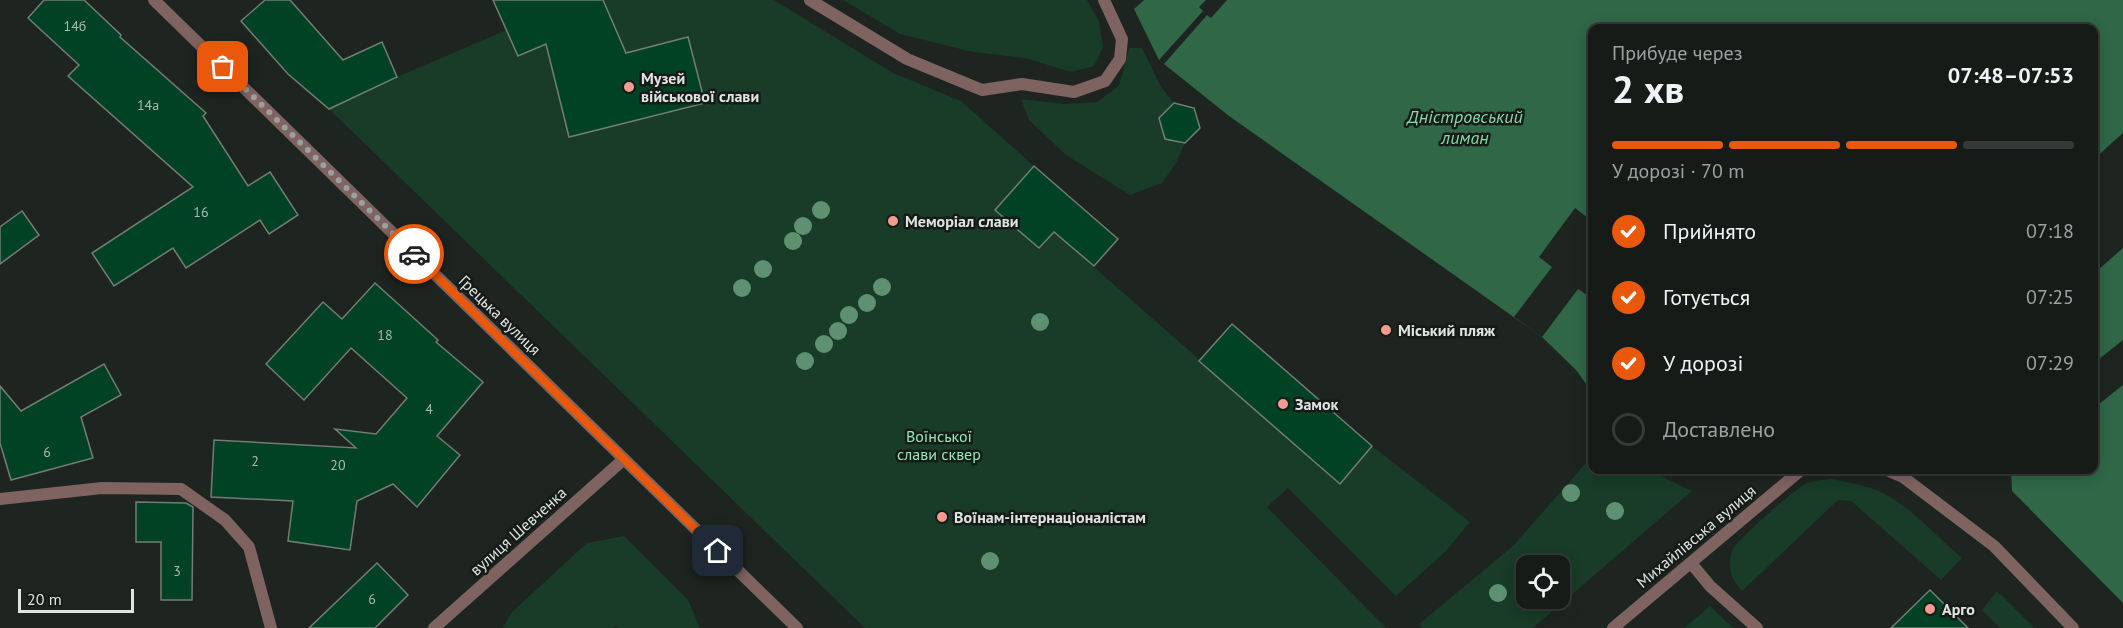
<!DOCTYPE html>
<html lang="uk">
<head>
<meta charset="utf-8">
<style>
  body { margin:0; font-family:"PT Sans",sans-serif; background:#232825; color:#f1f3f6; height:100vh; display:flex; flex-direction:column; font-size:22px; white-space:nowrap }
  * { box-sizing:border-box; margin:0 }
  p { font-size:20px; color:#9ea1a2 }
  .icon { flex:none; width:33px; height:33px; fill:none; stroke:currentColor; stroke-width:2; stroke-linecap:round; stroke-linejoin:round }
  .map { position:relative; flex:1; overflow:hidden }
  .sheet { position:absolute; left:1588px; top:24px; width:510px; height:450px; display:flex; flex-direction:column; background:#161b18; border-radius:12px; box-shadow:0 3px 15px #0003,0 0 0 2px #353937 }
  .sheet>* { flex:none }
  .controls { position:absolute; left:1516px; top:555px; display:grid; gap:12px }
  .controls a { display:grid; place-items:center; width:54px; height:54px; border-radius:12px; background:#161b18; box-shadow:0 3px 15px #0003,0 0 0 2px #353937; font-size:30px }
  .scale { position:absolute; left:18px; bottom:15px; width:116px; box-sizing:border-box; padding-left:6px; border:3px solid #dfe3e1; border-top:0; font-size:16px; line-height:21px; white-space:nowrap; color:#dfe3e1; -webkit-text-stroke:4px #151b17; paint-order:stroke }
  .pin { position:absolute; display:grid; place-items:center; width:51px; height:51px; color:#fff; margin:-26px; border-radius:12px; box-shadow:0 3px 9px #0006 }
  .courier { position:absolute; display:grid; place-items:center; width:60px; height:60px; margin:-30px; border:4px solid #ea580c; border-radius:50%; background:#fff; color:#222; box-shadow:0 2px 8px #0007 }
  .summary em { font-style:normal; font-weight:600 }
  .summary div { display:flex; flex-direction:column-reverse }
  .summary { display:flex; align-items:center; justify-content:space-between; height:102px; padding:0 24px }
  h1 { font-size:39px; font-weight:600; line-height:45px }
  .bar { display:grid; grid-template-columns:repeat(4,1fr); gap:9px 6px; align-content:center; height:72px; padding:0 24px }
  .bar i { height:8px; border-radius:4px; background:#353937 }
  .bar .selected { background:#ea580c }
  .bar p { grid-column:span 4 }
  ol { padding:0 24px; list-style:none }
  li { display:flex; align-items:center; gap:18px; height:66px }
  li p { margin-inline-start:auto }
  li .icon { padding:6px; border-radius:50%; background:#ea580c; color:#fff; stroke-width:4 }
  li:last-child { color:#9ea1a2 }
  li i { width:33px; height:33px; border:3px solid #353937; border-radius:50% }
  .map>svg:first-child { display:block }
  .green { fill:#183c27; fill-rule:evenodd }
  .water { fill:#2f6747 }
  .pier { fill:#1e2420 }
  .building { fill:#014224; stroke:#747c76; stroke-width:1.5 }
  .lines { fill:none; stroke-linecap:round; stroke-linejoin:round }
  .service { stroke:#7f6360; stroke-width:12 }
  .minor { stroke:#7f6360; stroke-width:12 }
  .tree { fill:#5f9071 }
  .done { stroke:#9ba09d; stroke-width:6; stroke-dasharray:0 10.8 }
  .route { stroke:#ea580c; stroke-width:8 }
  .poi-dot { fill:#f59c91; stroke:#151b17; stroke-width:2 }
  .labels { text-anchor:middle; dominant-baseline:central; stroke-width:5; stroke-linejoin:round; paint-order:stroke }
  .number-label { font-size:14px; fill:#a8bbb2 }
  .poi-label { font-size:16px; font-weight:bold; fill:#dfe3e1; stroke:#151b17; text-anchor:start }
  .street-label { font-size:16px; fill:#dfe3e1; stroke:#151b17 }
  .park-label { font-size:16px; fill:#94e9b4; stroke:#151b17 }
  .water-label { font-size:18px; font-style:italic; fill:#87dba8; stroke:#151b17 }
</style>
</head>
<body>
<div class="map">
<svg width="2123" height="628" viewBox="0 0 2123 628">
  <rect width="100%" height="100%" fill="#1e2420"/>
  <g class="green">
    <path d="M 576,0 L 774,0 L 893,73 L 961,101 L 1034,166 L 995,210 L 1039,248 L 1054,232 L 1340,483 L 1372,446 L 1470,522 L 1446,551 L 1396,596 L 1288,488 L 1267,507 L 1386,628 L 865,628 L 329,109 L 397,77 Z"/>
    <path d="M 843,0 L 1087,0 L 1099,21 L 1103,47 L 1094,66 L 1071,72 L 1025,58 L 973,52 L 900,34 Z"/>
    <path d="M 1129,48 L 1142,48 L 1161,87 L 1174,103 L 1159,118 L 1165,139 L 1185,143 L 1176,163 L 1162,183 L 1130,195 L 1066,155 L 1029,120 L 1021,99 L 1064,104 L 1097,102 L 1119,86 Z"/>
    <path d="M 1593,455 L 1593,470 L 1649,470 L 1692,491 L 1533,628 L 1422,628 L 1419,624 L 1513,546 ZM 1527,566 L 1560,566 L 1560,598 L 1527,598 Z"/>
    <path d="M 1832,479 C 1851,483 1873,486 1890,497 C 1916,513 1939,538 1962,558 L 1941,580 L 1851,501 L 1838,500 L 1742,591 C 1731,579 1726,566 1733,549 C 1738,539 1793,491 1805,484 C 1812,480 1824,480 1832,479 Z"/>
    <path d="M 624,536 L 688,600 L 700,628 L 618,628 L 615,626 L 613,628 L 503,628 L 512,612 L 587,543 Z"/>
    <path d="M 1997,591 L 2034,628 L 2000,628 L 1982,610 Z"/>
    <path d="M 1710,606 L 1733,628 L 1685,628 Z"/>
  </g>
  <path class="water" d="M 1144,0 L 2123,0 L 2123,603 L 2012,491 L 2011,470 L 2094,470 L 2094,28 L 1593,28 L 1593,394 L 1577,371 L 1542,337 L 1229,116 L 1159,60 L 1134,9 Z"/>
  <g class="pier">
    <path d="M 1206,0 L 1227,0 L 1211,18 L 1207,15 L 1164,64 L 1159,60 L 1203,11 L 1199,7 Z"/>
    <path d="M 2123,133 L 2123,248 L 2098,270 L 2094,265 L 2094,159 Z"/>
    <path d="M 1575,208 L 1593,222 L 1593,299 L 1578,289 L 1542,337 L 1514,317 L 1552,267 L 1539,257 Z"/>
    <path d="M 2123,340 L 2123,385 L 2094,408 L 2094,363 Z"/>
  </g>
  <g class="building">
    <path d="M 44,0 L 84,0 L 121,35 L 120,37 L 206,113 L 203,116 L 248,186 L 270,172 L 298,215 L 269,234 L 260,220 L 186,268 L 173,248 L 114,286 L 92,253 L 193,187 L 68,76 L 79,65 L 28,18 Z"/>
    <path d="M 265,0 L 290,0 L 343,60 L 382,42 L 397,77 L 329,109 L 288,74 L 241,21 Z"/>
    <path d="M 493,0 L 603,0 L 626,53 L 688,37 L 705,103 L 569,137 L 546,44 L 518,56 Z"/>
    <path d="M 1174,103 L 1194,108 L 1200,128 L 1185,143 L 1165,139 L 1159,118 Z"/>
    <path d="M 1034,166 L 1118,239 L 1094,266 L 1054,232 L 1039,248 L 995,210 Z"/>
    <path d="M 22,211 L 39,235 L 0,264 L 0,227 Z"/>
    <path d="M 375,283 L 438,340 L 436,342 L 483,382 L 437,436 L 460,455 L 417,507 L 393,484 L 357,501 L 350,550 L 288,541 L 293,501 L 211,497 L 214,440 L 356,448 L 335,429 L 376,434 L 407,398 L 351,348 L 304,400 L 266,364 L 323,302 L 342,319 Z"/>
    <path d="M 1232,324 L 1372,446 L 1340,484 L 1199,361 Z"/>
    <path d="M 104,364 L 121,395 L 81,417 L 93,458 L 11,480 L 0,443 L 0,386 L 21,411 Z"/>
    <path d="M 136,502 L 186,503 L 193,507 L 192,600 L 161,600 L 161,542 L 136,542 Z"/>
    <path d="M 377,563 L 408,595 L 375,628 L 309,628 Z"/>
    <path d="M 1930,590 L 1968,628 L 1891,628 Z"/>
  </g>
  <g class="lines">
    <g class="service">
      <path d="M 810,0 L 907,59 L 982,90 L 1022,84 L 1074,92 L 1105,81 L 1120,59 L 1122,39 L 1104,0"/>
      <path d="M 1887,470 L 1903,477 L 1994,546 L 2073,628"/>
      <path d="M 1691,563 L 1710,586 L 1757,628"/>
    </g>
    <g class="minor">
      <path d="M 154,0 L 797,628"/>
      <path d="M 0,499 L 102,488 L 181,489 L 225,520 L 249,547 L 271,628"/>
      <path d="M 434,628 L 624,459"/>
      <path d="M 1613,628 L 1801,470"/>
    </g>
  </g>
  <g class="tree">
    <circle cx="821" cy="210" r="9"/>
    <circle cx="803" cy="226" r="9"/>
    <circle cx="793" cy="241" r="9"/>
    <circle cx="763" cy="269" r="9"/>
    <circle cx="882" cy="287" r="9"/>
    <circle cx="742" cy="288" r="9"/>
    <circle cx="867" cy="303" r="9"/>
    <circle cx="849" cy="315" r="9"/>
    <circle cx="1040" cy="322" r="9"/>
    <circle cx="838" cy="331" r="9"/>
    <circle cx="824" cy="344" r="9"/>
    <circle cx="805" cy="361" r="9"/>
    <circle cx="1571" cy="493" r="9"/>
    <circle cx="1615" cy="511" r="9"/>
    <circle cx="990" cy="561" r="9"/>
    <circle cx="1498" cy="593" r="9"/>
  </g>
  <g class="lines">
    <path class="done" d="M 223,67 L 414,254"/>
    <path class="route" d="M 414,254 L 718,551"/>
  </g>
  <g class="poi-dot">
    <circle cx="629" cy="87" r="6"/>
    <circle cx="893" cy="221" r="6"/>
    <circle cx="1386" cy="330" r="6"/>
    <circle cx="1283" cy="404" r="6"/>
    <circle cx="942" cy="517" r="6"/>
    <circle cx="1930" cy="609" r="6"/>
  </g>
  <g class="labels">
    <g class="number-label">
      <text x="75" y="26">14б</text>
      <text x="148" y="105">14а</text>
      <text x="201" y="212">16</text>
      <text x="385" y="335">18</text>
      <text x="429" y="409">4</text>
      <text x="47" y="452">6</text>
      <text x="255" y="461">2</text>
      <text x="338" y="465">20</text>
      <text x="177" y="571">3</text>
      <text x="372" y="599">6</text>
    </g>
    <g class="poi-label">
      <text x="641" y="78">Музей<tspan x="641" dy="18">військової слави</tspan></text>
      <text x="905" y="221">Меморіал слави</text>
      <text x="1398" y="330">Міський пляж</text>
      <text x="1295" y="404">Замок</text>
      <text x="954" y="517">Воїнам-інтернаціоналістам</text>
      <text x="1942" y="609">Арго</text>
    </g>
    <g class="street-label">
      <text transform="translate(500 315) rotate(44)">Грецька вулиця</text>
      <text transform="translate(518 531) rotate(-42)">вулиця Шевченка</text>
      <text transform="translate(1696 536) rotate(-40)">Михайлівська вулиця</text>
    </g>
    <g class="park-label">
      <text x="939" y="436">Воїнської<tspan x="939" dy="18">слави сквер</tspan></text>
    </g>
    <g class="water-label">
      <text x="1465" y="116">Дністровський<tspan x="1465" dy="21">лиман</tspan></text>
    </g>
  </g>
</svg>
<div class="controls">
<a><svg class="icon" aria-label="locate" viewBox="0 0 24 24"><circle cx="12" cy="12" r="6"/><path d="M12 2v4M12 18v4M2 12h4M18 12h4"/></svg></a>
</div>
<div class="scale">20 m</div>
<div class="pin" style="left:223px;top:67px;background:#ea580c"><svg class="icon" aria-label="bag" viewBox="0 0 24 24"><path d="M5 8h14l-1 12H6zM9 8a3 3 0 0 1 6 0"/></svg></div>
<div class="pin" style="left:718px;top:551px;background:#1f2937"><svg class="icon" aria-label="home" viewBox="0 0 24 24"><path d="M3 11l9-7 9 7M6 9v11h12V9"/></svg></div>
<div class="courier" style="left:414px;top:254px"><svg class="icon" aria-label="car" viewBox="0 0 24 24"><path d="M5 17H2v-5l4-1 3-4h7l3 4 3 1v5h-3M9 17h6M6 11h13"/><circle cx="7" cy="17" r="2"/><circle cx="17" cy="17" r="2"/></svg></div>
<section class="sheet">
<div class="summary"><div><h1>2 хв</h1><p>Прибуде через</p></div><em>07:48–07:53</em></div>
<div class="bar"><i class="selected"></i><i class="selected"></i><i class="selected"></i><i></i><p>У дорозі · 70 m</p></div>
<ol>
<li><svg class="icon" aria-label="check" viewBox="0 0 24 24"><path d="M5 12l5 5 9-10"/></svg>Прийнято<p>07:18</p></li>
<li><svg class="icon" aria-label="check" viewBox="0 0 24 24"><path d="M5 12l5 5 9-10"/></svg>Готується<p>07:25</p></li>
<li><svg class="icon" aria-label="check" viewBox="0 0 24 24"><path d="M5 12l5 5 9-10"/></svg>У дорозі<p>07:29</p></li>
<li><i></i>Доставлено</li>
</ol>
</section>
</div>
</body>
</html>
